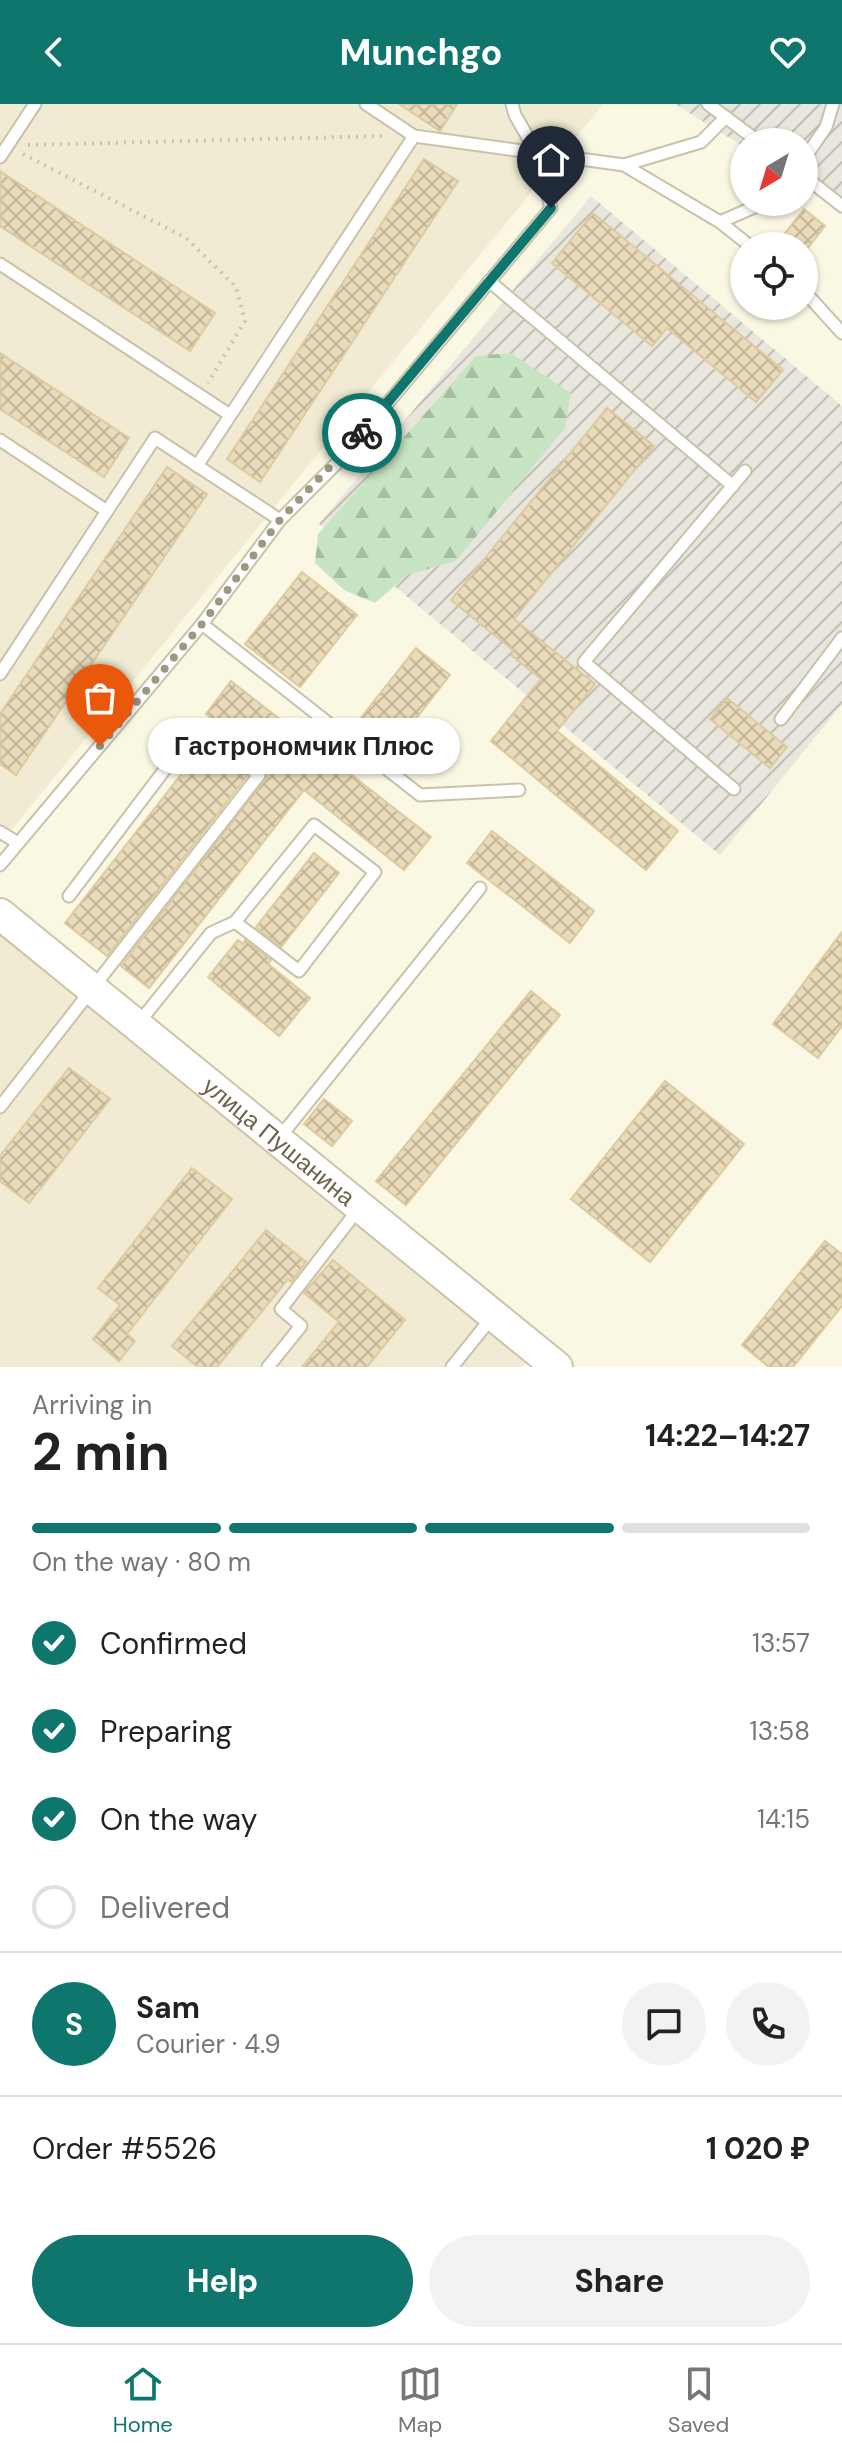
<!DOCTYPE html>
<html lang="en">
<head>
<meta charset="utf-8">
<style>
  body { margin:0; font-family:"DM Sans",sans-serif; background:#f2f2f2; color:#222; height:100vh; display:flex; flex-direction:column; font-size:30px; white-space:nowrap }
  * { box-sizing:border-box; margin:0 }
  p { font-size:26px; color:#767676 }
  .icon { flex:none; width:44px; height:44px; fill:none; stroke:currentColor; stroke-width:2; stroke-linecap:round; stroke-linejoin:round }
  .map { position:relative; height:1263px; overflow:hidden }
  .side { display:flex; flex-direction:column; background:#fff; flex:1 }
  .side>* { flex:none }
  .needle { width:52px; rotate:218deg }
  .controls { position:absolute; left:730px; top:24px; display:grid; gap:16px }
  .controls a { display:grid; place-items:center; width:88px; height:88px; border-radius:50%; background:#fff; box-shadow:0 2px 6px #0004; font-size:40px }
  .pin { position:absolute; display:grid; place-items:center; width:68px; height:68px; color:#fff; margin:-82px -34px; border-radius:50% 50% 50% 0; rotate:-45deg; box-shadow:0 0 8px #0007 }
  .pin .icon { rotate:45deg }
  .courier { position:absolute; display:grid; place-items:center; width:80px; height:80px; margin:-40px; border:6px solid #0f766e; border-radius:50%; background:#fff; color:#222; box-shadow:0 2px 10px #0007 }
  .bubble { position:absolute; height:56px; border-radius:28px; background:#fff; box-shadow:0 2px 6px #0004; font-size:26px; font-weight:700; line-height:56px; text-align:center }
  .summary em { font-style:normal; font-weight:700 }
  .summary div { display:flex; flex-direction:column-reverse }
  .summary { display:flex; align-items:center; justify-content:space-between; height:136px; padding:0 32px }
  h1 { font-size:52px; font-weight:700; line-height:60px }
  .bar { display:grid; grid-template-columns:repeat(4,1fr); gap:12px 8px; align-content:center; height:96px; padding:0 32px }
  .bar i { height:10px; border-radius:6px; background:#e0e0e0 }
  .bar .selected { background:#0f766e }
  .bar p { grid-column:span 4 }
  .line { display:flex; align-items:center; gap:20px; padding:0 32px; border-top:2px solid #e0e0e0 }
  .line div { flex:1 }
  .round { display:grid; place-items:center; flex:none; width:84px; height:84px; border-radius:42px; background:#f2f2f2 }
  ol { padding:0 32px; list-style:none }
  li { display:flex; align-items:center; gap:24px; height:88px }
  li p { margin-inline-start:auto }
  li .icon { padding:8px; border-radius:50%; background:#0f766e; color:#fff; stroke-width:4 }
  li:last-child { color:#767676 }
  li i { width:44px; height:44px; border:4px solid #e0e0e0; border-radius:50% }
  .primary-button { display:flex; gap:16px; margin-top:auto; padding:16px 32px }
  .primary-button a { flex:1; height:92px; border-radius:48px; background:#0f766e; color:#fff; font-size:32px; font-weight:700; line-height:92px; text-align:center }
  .primary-button a+a { background:#f2f2f2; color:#222 }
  header { display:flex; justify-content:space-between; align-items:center; height:104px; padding:0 32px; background:#0f766e; color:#fff; font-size:36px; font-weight:700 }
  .dock { display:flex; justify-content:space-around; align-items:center; height:112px; border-top:2px solid #e0e0e0; background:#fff; font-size:22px; color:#767676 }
  .dock a { display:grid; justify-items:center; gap:4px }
  .dock .selected { color:#0f766e }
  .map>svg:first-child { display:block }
  .residential { fill:#f0ebd2 }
  .industrial { fill:url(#industrial-furrows) }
  .forest { fill:url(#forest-firs) }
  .building { fill:url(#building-cross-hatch); stroke:#ddca9f; stroke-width:2 }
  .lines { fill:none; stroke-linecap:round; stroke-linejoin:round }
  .lane-casing { stroke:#c9c2ab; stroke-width:15 }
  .secondary-casing { stroke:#ccc3a9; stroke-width:34 }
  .path { stroke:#d1c2a1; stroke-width:4; stroke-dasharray:2 6; stroke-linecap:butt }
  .lane { stroke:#fff; stroke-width:11 }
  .secondary { stroke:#fff; stroke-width:30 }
  .done { stroke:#a09781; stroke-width:8; stroke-dasharray:0 14.4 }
  .route { stroke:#0f766e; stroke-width:10 }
  .labels { text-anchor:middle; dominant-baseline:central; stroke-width:6; stroke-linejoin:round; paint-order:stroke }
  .street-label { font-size:24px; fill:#6f634c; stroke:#fdfbe9 }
</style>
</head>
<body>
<header><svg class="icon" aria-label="back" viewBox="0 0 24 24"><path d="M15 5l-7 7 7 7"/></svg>Munchgo<svg class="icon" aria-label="heart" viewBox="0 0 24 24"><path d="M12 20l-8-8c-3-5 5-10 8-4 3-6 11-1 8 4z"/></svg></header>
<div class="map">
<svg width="842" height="1263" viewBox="0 0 842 1263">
  <defs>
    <pattern id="industrial-furrows" width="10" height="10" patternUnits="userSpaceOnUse" patternTransform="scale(2)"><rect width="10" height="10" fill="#e9e7dd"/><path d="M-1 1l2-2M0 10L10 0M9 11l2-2" fill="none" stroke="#c1bfb5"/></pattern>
    <pattern id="forest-firs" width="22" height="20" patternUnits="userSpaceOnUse" patternTransform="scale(2)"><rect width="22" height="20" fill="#c7e5c3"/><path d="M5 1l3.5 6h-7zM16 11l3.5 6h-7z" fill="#a6bda1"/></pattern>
    <pattern id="building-cross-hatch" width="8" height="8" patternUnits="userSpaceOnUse" patternTransform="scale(2)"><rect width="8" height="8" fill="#eadcbb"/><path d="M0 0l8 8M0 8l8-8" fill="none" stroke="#c2b69a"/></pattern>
  </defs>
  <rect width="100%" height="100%" fill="#faf8e3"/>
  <g class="residential">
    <path d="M 0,0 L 603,0 L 0,740 Z"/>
    <path d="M 0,813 L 525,1259 L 522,1263 L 0,1263 Z"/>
  </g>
  <g class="industrial">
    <path d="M 675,0 L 842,0 L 842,109 L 804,81 L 804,38 L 744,38 L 744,43 Z"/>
    <path d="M 591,92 L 842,302 L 842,600 L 720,751 L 319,420 Z"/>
  </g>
  <path class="forest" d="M 511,249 L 571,289 L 565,324 L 456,457 L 407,471 L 375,499 L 344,486 L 315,459 L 318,430 L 476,252 Z"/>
  <g class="building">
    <path d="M 399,0 L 457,0 L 440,27 Z"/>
    <path d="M 424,55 L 458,77 L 260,378 L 227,355 Z"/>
    <path d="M 0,67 L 215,209 L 190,247 L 0,122 Z"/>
    <path d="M 804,105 L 825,122 L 806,146 L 785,129 Z"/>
    <path d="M 593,109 L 783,266 L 756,298 L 667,224 L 652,242 L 552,159 Z"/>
    <path d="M 0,249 L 129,334 L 104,373 L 0,305 Z"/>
    <path d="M 607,304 L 654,342 L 514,515 L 595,580 L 557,627 L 678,727 L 646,766 L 491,637 L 541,575 L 511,551 L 514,547 L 451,496 Z"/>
    <path d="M 167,363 L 207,390 L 16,671 L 0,660 L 0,610 Z"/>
    <path d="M 302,468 L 357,511 L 300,583 L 245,540 Z"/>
    <path d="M 416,544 L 450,571 L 391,647 L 356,620 Z"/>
    <path d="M 231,577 L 431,733 L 404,766 L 304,686 L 149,884 L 121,862 L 267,673 L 264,664 L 215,626 L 220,620 L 206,610 Z"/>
    <path d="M 727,594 L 787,643 L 770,664 L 710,615 Z"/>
    <path d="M 205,640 L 247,672 L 107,852 L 65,819 Z"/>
    <path d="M 492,727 L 594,807 L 570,839 L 467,759 Z"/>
    <path d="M 314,749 L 339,769 L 281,843 L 256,823 Z"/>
    <path d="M 842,828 L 842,922 L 818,954 L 773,920 Z"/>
    <path d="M 238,836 L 243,840 L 245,836 L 271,856 L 268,860 L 310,894 L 279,932 L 208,873 Z"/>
    <path d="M 531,887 L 560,911 L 406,1101 L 376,1077 Z"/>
    <path d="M 69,964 L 110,995 L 29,1099 L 0,1077 L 0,1052 Z"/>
    <path d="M 665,977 L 744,1040 L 650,1158 L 571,1095 Z"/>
    <path d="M 324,995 L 352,1017 L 332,1042 L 304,1020 Z"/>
    <path d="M 192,1064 L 232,1095 L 127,1230 L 135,1237 L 119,1257 L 93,1235 L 120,1201 L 98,1184 Z"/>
    <path d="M 266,1126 L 306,1158 L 291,1178 L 288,1175 L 217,1263 L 198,1263 L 172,1242 Z"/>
    <path d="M 825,1137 L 842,1150 L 842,1202 L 793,1263 L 769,1263 L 742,1241 Z"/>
    <path d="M 333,1156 L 405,1216 L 367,1263 L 302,1263 L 339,1218 L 304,1189 Z"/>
  </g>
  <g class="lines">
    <defs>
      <g id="lane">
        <path d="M 366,0 L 414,32 L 624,61 L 720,118 L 750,142"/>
        <path d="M 708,0 L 759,38"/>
        <path d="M 0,53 L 35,0"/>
        <path d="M 804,55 L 826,23 L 833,0"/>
        <path d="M 624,61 L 701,38 L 726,13"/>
        <path d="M 804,72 L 842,102"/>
        <path d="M 720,118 L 766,98"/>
        <path d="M 0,160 L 230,311"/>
        <path d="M 489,177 L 733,382"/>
        <path d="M 804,187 L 842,229"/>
        <path d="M 0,336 L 107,407"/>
        <path d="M 197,362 L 414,32"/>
        <path d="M 202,520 L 420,691 L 519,686"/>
        <path d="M 0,570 L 155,334 L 280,416"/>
        <path d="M 781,615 L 842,534"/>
        <path d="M 734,685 L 584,558 L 745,367"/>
        <path d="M 0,728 L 18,739"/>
        <path d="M 0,761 L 202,520 L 280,416 L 340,356 L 551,104 L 538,51 L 515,11 L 512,0"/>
        <path d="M 137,921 L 211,829 L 235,818 L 314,721 L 375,768 L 299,867 L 235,818"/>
        <path d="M 0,1003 L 259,671 L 197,623 L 69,792"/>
        <path d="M 280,1033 L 480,784"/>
        <path d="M 268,1263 L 301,1222 L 281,1205 L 360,1103"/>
        <path d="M 452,1263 L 493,1212"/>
      </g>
      <g id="secondary">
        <path id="s1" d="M 0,810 L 557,1263"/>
      </g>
    </defs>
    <use href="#lane" class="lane-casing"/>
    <use href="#secondary" class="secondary-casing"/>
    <g class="path">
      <path d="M 28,41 L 383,32"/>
      <path d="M 23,50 L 186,134 L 236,183 L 245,217 L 208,279"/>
    </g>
    <use href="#lane" class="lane"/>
    <use href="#secondary" class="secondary"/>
  </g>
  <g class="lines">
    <path class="done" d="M 100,642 L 202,520 L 280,416 L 362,329"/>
    <path class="route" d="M 362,329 L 551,104"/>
  </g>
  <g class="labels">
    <g class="street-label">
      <text stroke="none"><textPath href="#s1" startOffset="360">улица Пушанина</textPath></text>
    </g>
  </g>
</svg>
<div class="controls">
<a><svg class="needle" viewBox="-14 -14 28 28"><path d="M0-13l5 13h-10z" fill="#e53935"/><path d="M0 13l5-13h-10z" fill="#767676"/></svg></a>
<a><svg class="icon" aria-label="locate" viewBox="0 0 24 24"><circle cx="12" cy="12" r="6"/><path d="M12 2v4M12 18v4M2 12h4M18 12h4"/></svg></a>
</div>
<div class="pin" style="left:100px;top:642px;background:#ea580c"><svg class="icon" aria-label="bag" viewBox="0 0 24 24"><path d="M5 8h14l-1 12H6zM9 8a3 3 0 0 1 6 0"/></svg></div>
<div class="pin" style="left:551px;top:104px;background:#1f2937"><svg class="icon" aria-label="home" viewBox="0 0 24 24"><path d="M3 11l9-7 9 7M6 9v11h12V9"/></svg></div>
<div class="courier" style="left:362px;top:329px"><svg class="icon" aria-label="bike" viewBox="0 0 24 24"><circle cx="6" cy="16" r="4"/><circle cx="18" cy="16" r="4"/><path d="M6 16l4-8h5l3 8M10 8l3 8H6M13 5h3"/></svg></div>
<div class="bubble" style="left:148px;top:614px;width:312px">Гастрономчик Плюс</div>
</div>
<section class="side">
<div class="summary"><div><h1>2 min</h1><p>Arriving in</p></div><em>14:22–14:27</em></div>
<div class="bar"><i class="selected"></i><i class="selected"></i><i class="selected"></i><i></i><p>On the way · 80 m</p></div>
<ol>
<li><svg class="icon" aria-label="check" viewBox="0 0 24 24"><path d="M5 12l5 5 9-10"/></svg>Confirmed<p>13:57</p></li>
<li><svg class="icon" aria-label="check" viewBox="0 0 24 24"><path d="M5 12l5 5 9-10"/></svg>Preparing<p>13:58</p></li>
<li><svg class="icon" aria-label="check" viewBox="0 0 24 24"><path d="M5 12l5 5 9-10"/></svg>On the way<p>14:15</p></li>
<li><i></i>Delivered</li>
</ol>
<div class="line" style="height:144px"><b class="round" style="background:#0f766e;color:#fff">S</b><div><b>Sam</b><p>Courier · 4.9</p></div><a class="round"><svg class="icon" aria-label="chat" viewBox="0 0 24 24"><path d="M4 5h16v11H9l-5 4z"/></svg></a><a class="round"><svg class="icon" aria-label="phone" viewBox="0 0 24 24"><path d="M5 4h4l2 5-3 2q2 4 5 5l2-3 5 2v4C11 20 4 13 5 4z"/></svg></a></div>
<div class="line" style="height:104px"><div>Order #5526</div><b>1 020 ₽</b></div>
<div class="primary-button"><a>Help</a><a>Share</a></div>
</section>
<nav class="dock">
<a class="selected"><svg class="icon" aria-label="home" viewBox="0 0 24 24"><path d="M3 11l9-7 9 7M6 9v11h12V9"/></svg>Home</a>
<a><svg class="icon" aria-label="map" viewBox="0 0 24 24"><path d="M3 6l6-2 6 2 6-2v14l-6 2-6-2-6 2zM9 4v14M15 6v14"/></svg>Map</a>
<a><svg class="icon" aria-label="saved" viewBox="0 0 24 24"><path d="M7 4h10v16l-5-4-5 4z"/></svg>Saved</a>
</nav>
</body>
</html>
